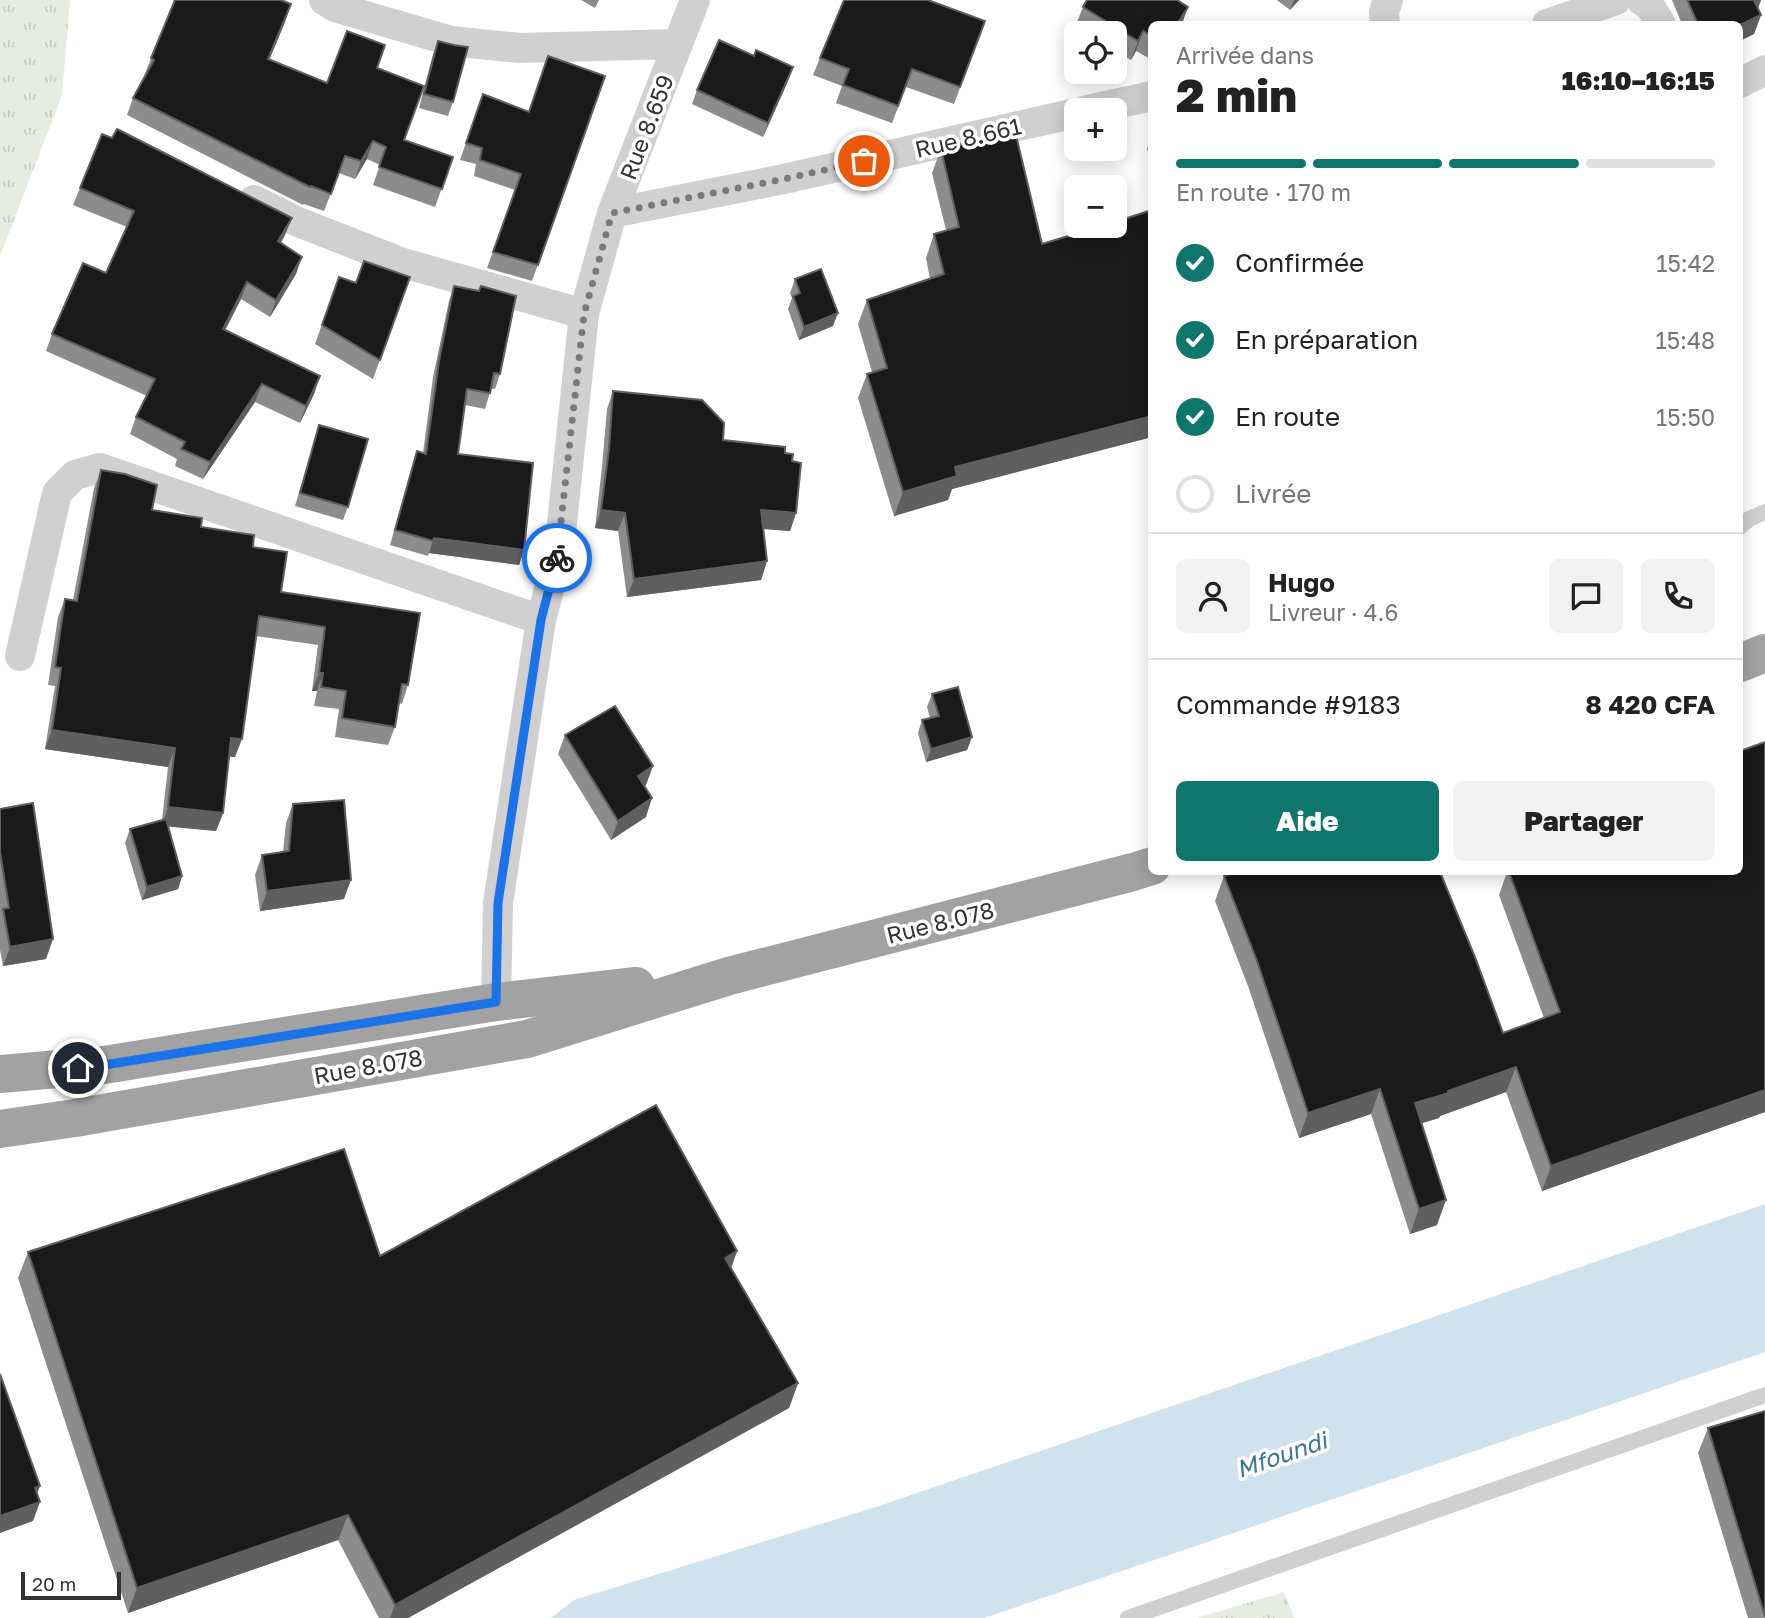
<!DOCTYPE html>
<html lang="fr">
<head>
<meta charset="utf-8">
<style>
  body { margin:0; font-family:"Golos Text",sans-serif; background:#f2f2f2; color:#222; height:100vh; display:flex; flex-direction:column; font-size:26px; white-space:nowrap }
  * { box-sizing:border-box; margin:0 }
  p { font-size:23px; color:#767676 }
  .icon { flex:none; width:38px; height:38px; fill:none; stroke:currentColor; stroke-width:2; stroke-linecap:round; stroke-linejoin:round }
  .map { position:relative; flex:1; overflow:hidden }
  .panel { position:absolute; left:1148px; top:21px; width:595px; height:854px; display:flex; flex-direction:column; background:#fff; border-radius:10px; box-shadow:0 4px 18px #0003 }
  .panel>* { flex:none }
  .controls { position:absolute; left:1064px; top:21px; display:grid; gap:14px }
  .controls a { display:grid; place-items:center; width:63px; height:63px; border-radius:10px; background:#fff; box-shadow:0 4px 18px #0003; font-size:35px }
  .scale { position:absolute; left:21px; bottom:18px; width:100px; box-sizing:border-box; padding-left:7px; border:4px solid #333; border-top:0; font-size:19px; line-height:24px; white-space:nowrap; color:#333; -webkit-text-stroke:5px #fff; paint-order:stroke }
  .pin { position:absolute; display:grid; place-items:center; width:60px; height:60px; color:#fff; margin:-30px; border:4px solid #fff; border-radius:50%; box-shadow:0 2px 7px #0007 }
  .courier { position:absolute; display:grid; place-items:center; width:70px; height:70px; margin:-35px; border:5px solid #1a73e8; border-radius:50%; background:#fff; color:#222; box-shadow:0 2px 9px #0007 }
  .headline em { font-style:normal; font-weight:800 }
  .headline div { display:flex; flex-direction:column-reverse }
  .headline { display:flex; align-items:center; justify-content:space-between; height:119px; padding:0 28px }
  h1 { font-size:46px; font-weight:800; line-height:52px }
  .bar { display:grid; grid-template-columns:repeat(4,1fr); gap:10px 7px; align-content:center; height:84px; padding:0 28px }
  .bar i { height:9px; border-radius:5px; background:#e0e0e0 }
  .bar .on { background:#0f766e }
  .bar p { grid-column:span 4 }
  .line { display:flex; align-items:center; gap:18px; padding:0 28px; border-top:2px solid #e0e0e0 }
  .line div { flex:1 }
  .round { display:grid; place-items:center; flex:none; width:74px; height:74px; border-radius:10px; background:#f2f2f2 }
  ol { padding:0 28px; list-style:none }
  li { display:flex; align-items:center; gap:21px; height:77px }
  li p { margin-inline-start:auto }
  li .icon { padding:7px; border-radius:50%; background:#0f766e; color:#fff; stroke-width:4 }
  li:last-child { color:#767676 }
  li i { width:38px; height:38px; border:4px solid #e0e0e0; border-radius:50% }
  .cta { display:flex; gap:14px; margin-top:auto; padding:14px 28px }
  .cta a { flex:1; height:80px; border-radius:10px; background:#0f766e; color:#fff; font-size:28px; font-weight:800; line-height:80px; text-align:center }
  .cta a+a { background:#f2f2f2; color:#222 }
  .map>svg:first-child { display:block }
  .grass { fill:url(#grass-tufts) }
  .water { fill:#cfe2ee }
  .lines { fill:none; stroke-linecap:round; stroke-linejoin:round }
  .service { stroke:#d0d0d0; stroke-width:16 }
  .minor { stroke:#d0d0d0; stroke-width:30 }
  .trunk { stroke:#a2a2a2; stroke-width:38 }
  .wall { fill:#8c8c8c }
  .shaded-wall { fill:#5f5f5f }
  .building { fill:#1a1a1a; stroke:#5f5f5f; stroke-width:2 }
  .done { stroke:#7a7a7a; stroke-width:7; stroke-dasharray:0 12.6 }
  .route { stroke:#1a73e8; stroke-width:9 }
  .labels { text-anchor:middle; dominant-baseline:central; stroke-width:7; stroke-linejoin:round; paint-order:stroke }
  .street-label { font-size:23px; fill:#333; stroke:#fff }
  .water-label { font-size:24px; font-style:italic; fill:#3f7597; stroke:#fff }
</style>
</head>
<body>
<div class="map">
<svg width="1765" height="1618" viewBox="0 0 1765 1618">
  <defs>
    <pattern id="grass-tufts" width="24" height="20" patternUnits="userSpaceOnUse" patternTransform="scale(1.75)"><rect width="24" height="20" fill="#e6ecdf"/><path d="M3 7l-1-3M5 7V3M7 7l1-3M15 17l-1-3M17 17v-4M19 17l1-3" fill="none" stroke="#c6cbc0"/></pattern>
  </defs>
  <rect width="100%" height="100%" fill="#fff"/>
  <g class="grass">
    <path d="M 0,0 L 70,0 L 62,95 L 0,256 Z"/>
    <path d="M 1284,1592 L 1294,1618 L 1197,1618 Z"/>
  </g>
  <path class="water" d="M 1765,1204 L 1765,1352 L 984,1618 L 551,1618 L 574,1600 L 879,1506 Z"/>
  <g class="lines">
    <g class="service">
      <path d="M 1740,527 L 1749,519 L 1765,512"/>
      <path d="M 1128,1618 L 1765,1395"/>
    </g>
    <g class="minor">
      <path d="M 324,0 L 335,7 L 451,41 L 519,48 L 678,44"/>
      <path d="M 1641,0 L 1650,6 L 1661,24"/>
      <path d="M 1385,24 L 1384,12 L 1388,0"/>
      <path d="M 1547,24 L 1616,0"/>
      <path d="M 1740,83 L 1765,70"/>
      <path d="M 1087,110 L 1152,96"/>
      <path d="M 254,200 L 298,222 L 403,263 L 584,314"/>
      <path d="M 612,213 L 784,179 L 1076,113"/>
      <path d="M 20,656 L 57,493 L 75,475 L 100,468 L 541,620"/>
      <path d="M 496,1002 L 498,903 L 541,620 L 559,552 L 584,314 L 612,213 L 695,0"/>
    </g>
    <g class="trunk">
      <path d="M 1740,663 L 1765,653"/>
      <path d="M 0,1074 L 104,1065 L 496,1002 L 636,986"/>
      <path d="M 0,1129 L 75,1118 L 527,1039 L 729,976 L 1133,872 L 1152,866"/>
    </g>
  </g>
  <g class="wall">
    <path d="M 173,0 L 281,0 L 285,22 L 269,60 L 327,83 L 377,68 L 404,140 L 453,157 L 435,207 L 373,185 L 380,165 L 367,159 L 355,179 L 339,173 L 324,211 L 304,204 L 303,205 L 127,115 L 133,98 L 144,76 L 174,1 Z"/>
    <path d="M 581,0 L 599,0 L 595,8 Z"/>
    <path d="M 1277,0 L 1299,0 L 1290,10 Z"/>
    <path d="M 1672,0 L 1761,0 L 1758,8 L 1761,15 L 1754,34 L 1740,24 L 1682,24 Z"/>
    <path d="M 1083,7 L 1152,24 L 1152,60 L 1136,51 L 1131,60 L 1115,51 L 1115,33 L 1086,33 L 1075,27 Z"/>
    <path d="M 985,21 L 954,104 L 906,87 L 892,123 L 836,103 L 842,86 L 813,75 L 820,58 Z"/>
    <path d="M 438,41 L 453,102 L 448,116 L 419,108 L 433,54 Z"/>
    <path d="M 605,76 L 532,281 L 487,268 L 515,190 L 474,176 L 476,164 L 460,160 L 483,94 L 529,112 Z"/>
    <path d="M 788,81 L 763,137 L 692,104 L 697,90 Z"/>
    <path d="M 1152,137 L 1152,162 L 1147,149 Z"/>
    <path d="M 941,149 L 1042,244 L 1152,210 L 1152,437 L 952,489 L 948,500 L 894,516 L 858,398 L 867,374 L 872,372 L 858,324 L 867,300 L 930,279 L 926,258 L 934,234 L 946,230 L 932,173 Z"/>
    <path d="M 80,188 L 285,235 L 281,243 L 296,274 L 270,317 L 241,299 L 225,330 L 320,376 L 314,394 L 300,423 L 255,402 L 203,479 L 175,466 L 177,459 L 130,434 L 136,417 L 147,396 L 46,351 L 52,334 L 106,273 L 127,227 L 73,205 Z"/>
    <path d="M 339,277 L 356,283 L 410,277 L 373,379 L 315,344 Z"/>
    <path d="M 795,279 L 833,326 L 799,340 L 788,309 L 792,298 L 790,293 Z"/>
    <path d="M 454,286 L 500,374 L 495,389 L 491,389 L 485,409 L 465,405 L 458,454 L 524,550 L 519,565 L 429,553 L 428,556 L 390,545 L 412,467 L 417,451 L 423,453 L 433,377 L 449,301 Z"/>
    <path d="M 613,391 L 723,440 L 785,453 L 792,461 L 796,513 L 790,531 L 763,529 L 767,561 L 761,580 L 627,597 L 618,531 L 595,528 L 602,467 L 607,409 Z"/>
    <path d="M 319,425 L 348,507 L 343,520 L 295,506 Z"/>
    <path d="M 101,470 L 152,510 L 201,527 L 253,547 L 281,592 L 408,685 L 402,704 L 399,703 L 395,727 L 388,745 L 335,737 L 339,709 L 314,706 L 317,691 L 312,691 L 318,645 L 256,636 L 235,757 L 229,757 L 223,813 L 216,831 L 168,826 L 182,876 L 178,889 L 142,900 L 125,843 L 130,829 L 162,820 L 168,767 L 45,749 L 55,686 L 48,685 L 58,617 L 65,599 L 73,600 L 94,488 Z"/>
    <path d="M 932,694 L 972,737 L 967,750 L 926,762 L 918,733 L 922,720 L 930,718 L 927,707 Z"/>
    <path d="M 565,735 L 646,785 L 645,786 L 646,817 L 611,840 L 558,754 Z"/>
    <path d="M 1765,742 L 1765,1112 L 1542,1191 L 1506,1092 L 1440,1116 L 1439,1118 L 1422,1123 L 1437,1225 L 1410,1234 L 1371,1114 L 1299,1138 L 1248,986 L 1215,901 L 1224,876 L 1503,1033 L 1544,1018 L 1499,895 L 1507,872 L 1740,872 Z"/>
    <path d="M 293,804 L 344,899 L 260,911 L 255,875 L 262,855 L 283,852 L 286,823 Z"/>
    <path d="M 0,809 L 46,959 L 3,966 L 0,950 Z"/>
    <path d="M 737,1251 L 731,1268 L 798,1383 L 789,1408 L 408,1618 L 379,1618 L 338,1540 L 128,1613 L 18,1278 L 28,1252 L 380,1256 Z"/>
    <path d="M 1708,1428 L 1765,1618 L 1748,1618 L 1698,1453 Z"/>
  </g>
  <g class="shaded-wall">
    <path d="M 1294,0 L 1299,0 L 1290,10 Z"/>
    <path d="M 1754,0 L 1761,0 L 1756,14 Z"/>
    <path d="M 291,4 L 285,22 L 262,77 L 268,59 Z"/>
    <path d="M 1188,7 L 1182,24 L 1177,24 Z"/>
    <path d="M 1761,15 L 1754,34 L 1740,41 L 1740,25 Z"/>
    <path d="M 1143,31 L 1136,51 L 1131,60 L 1138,41 Z"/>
    <path d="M 793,67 L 788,81 L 763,137 L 768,123 Z"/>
    <path d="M 373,141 L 367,159 L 355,179 L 361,161 Z"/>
    <path d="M 292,218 L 285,235 L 271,258 L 278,241 Z"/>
    <path d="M 302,257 L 296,274 L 270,317 L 276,300 Z"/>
    <path d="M 247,282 L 241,299 L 217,346 L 223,329 Z"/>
    <path d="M 838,313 L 833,326 L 799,340 L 804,327 Z"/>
    <path d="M 320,376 L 314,394 L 300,423 L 306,406 Z"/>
    <path d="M 262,384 L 255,402 L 203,479 L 210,462 Z"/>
    <path d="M 1152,416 L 1152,437 L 952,489 L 948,500 L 894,516 L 903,492 L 955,467 Z"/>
    <path d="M 601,510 L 625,513 L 618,531 L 595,528 Z"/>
    <path d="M 761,510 L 796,513 L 790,531 L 754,528 Z"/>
    <path d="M 434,538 L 524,550 L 519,565 L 429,553 Z"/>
    <path d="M 767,561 L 761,580 L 627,597 L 634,579 Z"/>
    <path d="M 319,673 L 323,673 L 317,691 L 312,691 Z"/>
    <path d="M 52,730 L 175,748 L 168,767 L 45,749 Z"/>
    <path d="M 972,737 L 967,750 L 926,762 L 931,749 Z"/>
    <path d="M 231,738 L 242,739 L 235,757 L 224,756 Z"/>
    <path d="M 653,766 L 646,785 L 631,795 L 638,776 Z"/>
    <path d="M 652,798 L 646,817 L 611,840 L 618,821 Z"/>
    <path d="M 168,807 L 223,813 L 216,831 L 162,826 Z"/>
    <path d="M 182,876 L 178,889 L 142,900 L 147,887 Z"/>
    <path d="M 351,880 L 344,899 L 260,911 L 267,891 Z"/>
    <path d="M 53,939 L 46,959 L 3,966 L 10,947 Z"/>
    <path d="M 1516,1067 L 1506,1092 L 1440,1116 L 1439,1118 L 1406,1128 L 1415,1103 Z"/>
    <path d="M 1380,1089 L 1371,1114 L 1299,1138 L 1308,1113 Z"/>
    <path d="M 1765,1090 L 1765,1112 L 1542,1191 L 1551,1166 Z"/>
    <path d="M 1446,1200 L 1437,1225 L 1410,1234 L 1419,1209 Z"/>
    <path d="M 737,1251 L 728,1277 L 725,1258 Z"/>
    <path d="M 798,1383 L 789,1408 L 408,1618 L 390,1618 L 395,1605 Z"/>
    <path d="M 40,1486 L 33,1504 L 40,1502 L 33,1521 L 0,1533 L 0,1516 L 35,1488 Z"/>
    <path d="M 348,1515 L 338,1540 L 128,1613 L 137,1588 Z"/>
  </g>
  <g class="building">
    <path d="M 175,0 L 281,0 L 291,4 L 268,59 L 327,83 L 347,31 L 385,45 L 377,68 L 424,86 L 404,140 L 453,157 L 442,189 L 379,167 L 386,147 L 373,141 L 361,161 L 345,156 L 331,194 L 311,186 L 310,187 L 133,98 L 154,60 L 151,58 Z"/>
    <path d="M 844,0 L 928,0 L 985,21 L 960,87 L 912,69 L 898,106 L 843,85 L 849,69 L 820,58 Z"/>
    <path d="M 1087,0 L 1177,0 L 1188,7 L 1177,24 L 1152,24 L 1152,36 L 1143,31 L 1138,41 L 1083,7 Z"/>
    <path d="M 1687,0 L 1754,0 L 1761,15 L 1740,25 L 1740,24 L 1698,24 Z"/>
    <path d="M 719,40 L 754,56 L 756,50 L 793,67 L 768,123 L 697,90 Z"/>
    <path d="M 438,41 L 454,45 L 468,47 L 453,102 L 424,94 Z"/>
    <path d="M 548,56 L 605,76 L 538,265 L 493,252 L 521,174 L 480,160 L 482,148 L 466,143 L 483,94 L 529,112 Z"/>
    <path d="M 117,129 L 292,218 L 278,241 L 302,257 L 276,300 L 247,282 L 223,329 L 320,376 L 306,406 L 262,384 L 210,462 L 181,449 L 185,442 L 136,417 L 155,379 L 52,334 L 83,263 L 106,273 L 134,211 L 80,188 L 102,134 L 112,138 Z"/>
    <path d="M 1015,131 L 1042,244 L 1101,226 L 1115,226 L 1115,222 L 1152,210 L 1152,416 L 955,467 L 957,476 L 903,492 L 867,374 L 887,368 L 867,300 L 944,274 L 934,234 L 959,227 L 941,149 Z"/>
    <path d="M 364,261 L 410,277 L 380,360 L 322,325 L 339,277 L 356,283 Z"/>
    <path d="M 821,269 L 838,313 L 804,327 L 793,296 L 800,293 L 795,279 Z"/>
    <path d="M 454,286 L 479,291 L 481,286 L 516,296 L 500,374 L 494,373 L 490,393 L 467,389 L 458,454 L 533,463 L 524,550 L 434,538 L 433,541 L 395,530 L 417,451 L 426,454 L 439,361 Z"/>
    <path d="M 613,391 L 702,400 L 724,423 L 723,440 L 785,447 L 785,453 L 793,454 L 792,461 L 801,463 L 796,513 L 761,510 L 767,561 L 634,579 L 625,513 L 601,510 L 609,449 Z"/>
    <path d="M 319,425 L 368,439 L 348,507 L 300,493 Z"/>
    <path d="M 101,470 L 125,474 L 157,485 L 152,510 L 202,518 L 201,527 L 254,535 L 253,547 L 287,552 L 281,592 L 420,613 L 408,685 L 402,684 L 395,727 L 342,718 L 346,691 L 321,687 L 323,673 L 319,673 L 325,627 L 259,616 L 242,739 L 231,738 L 223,813 L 168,807 L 175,748 L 52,730 L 61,668 L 55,667 L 65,599 L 77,601 Z"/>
    <path d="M 958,687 L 972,737 L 931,749 L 922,720 L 939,716 L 932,694 Z"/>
    <path d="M 615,706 L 653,766 L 638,776 L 652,798 L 618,821 L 565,735 Z"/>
    <path d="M 1765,742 L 1765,1090 L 1551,1166 L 1516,1067 L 1448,1091 L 1449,1093 L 1415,1103 L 1446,1200 L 1419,1209 L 1380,1089 L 1308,1113 L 1257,961 L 1224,876 L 1236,872 L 1440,872 L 1475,957 L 1503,1033 L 1560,1012 L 1509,872 L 1740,872 L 1740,751 Z"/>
    <path d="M 344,800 L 351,880 L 267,891 L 262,855 L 289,851 L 293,804 Z"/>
    <path d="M 33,803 L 53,939 L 10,947 L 3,909 L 9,908 L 0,852 L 0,809 Z"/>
    <path d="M 166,819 L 182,876 L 147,887 L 130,829 Z"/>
    <path d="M 656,1105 L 737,1251 L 725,1258 L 798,1383 L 395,1605 L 348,1515 L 137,1588 L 28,1252 L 344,1149 L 380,1256 Z"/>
    <path d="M 0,1374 L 40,1486 L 35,1488 L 40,1502 L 0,1516 Z"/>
    <path d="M 1765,1411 L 1765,1617 L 1708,1428 Z"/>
  </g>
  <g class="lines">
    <path class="done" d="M 557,558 L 584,314 L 612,213 L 784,179 L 864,161"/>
    <path class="route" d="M 78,1068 L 104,1065 L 496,1002 L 498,903 L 541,620 L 557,558"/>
  </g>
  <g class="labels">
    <g class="street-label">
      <text transform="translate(646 127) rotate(-69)">Rue 8.659</text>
      <text transform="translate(968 137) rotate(-13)">Rue 8.661</text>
      <text transform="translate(940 922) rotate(-14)">Rue 8.078</text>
      <text transform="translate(368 1066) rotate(-10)">Rue 8.078</text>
    </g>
    <g class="water-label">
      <text transform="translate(1281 1454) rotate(-19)">Mfoundi</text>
    </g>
  </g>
</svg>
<div class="controls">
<a><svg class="icon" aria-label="locate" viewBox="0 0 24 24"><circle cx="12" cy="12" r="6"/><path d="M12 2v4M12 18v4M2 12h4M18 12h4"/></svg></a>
<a>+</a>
<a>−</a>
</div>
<div class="scale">20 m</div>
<div class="pin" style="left:864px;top:161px;background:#ea580c"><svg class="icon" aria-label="bag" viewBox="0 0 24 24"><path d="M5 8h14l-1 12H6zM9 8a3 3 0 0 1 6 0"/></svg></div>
<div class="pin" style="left:78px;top:1068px;background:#1f2937"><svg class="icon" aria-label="home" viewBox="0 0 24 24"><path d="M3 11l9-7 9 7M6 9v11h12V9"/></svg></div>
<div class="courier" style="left:557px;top:558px"><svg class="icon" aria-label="bike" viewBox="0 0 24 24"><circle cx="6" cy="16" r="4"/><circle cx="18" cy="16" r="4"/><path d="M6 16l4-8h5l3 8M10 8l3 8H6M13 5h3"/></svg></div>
<section class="panel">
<div class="headline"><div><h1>2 min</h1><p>Arrivée dans</p></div><em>16:10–16:15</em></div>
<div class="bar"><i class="on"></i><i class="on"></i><i class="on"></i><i></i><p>En route · 170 m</p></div>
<ol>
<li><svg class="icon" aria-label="check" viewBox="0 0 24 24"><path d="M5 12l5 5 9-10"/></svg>Confirmée<p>15:42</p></li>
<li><svg class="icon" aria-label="check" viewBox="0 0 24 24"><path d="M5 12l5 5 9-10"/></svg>En préparation<p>15:48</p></li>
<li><svg class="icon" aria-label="check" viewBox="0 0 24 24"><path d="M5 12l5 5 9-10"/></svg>En route<p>15:50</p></li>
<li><i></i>Livrée</li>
</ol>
<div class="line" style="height:126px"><a class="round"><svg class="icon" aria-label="person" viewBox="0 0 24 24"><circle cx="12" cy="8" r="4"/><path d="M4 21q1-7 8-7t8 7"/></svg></a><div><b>Hugo</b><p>Livreur · 4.6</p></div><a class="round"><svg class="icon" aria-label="chat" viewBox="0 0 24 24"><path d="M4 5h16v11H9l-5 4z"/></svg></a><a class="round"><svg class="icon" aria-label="phone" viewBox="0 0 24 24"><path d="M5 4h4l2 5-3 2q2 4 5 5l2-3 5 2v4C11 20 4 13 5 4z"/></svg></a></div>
<div class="line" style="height:91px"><div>Commande #9183</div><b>8 420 CFA</b></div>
<div class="cta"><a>Aide</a><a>Partager</a></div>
</section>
</div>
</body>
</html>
